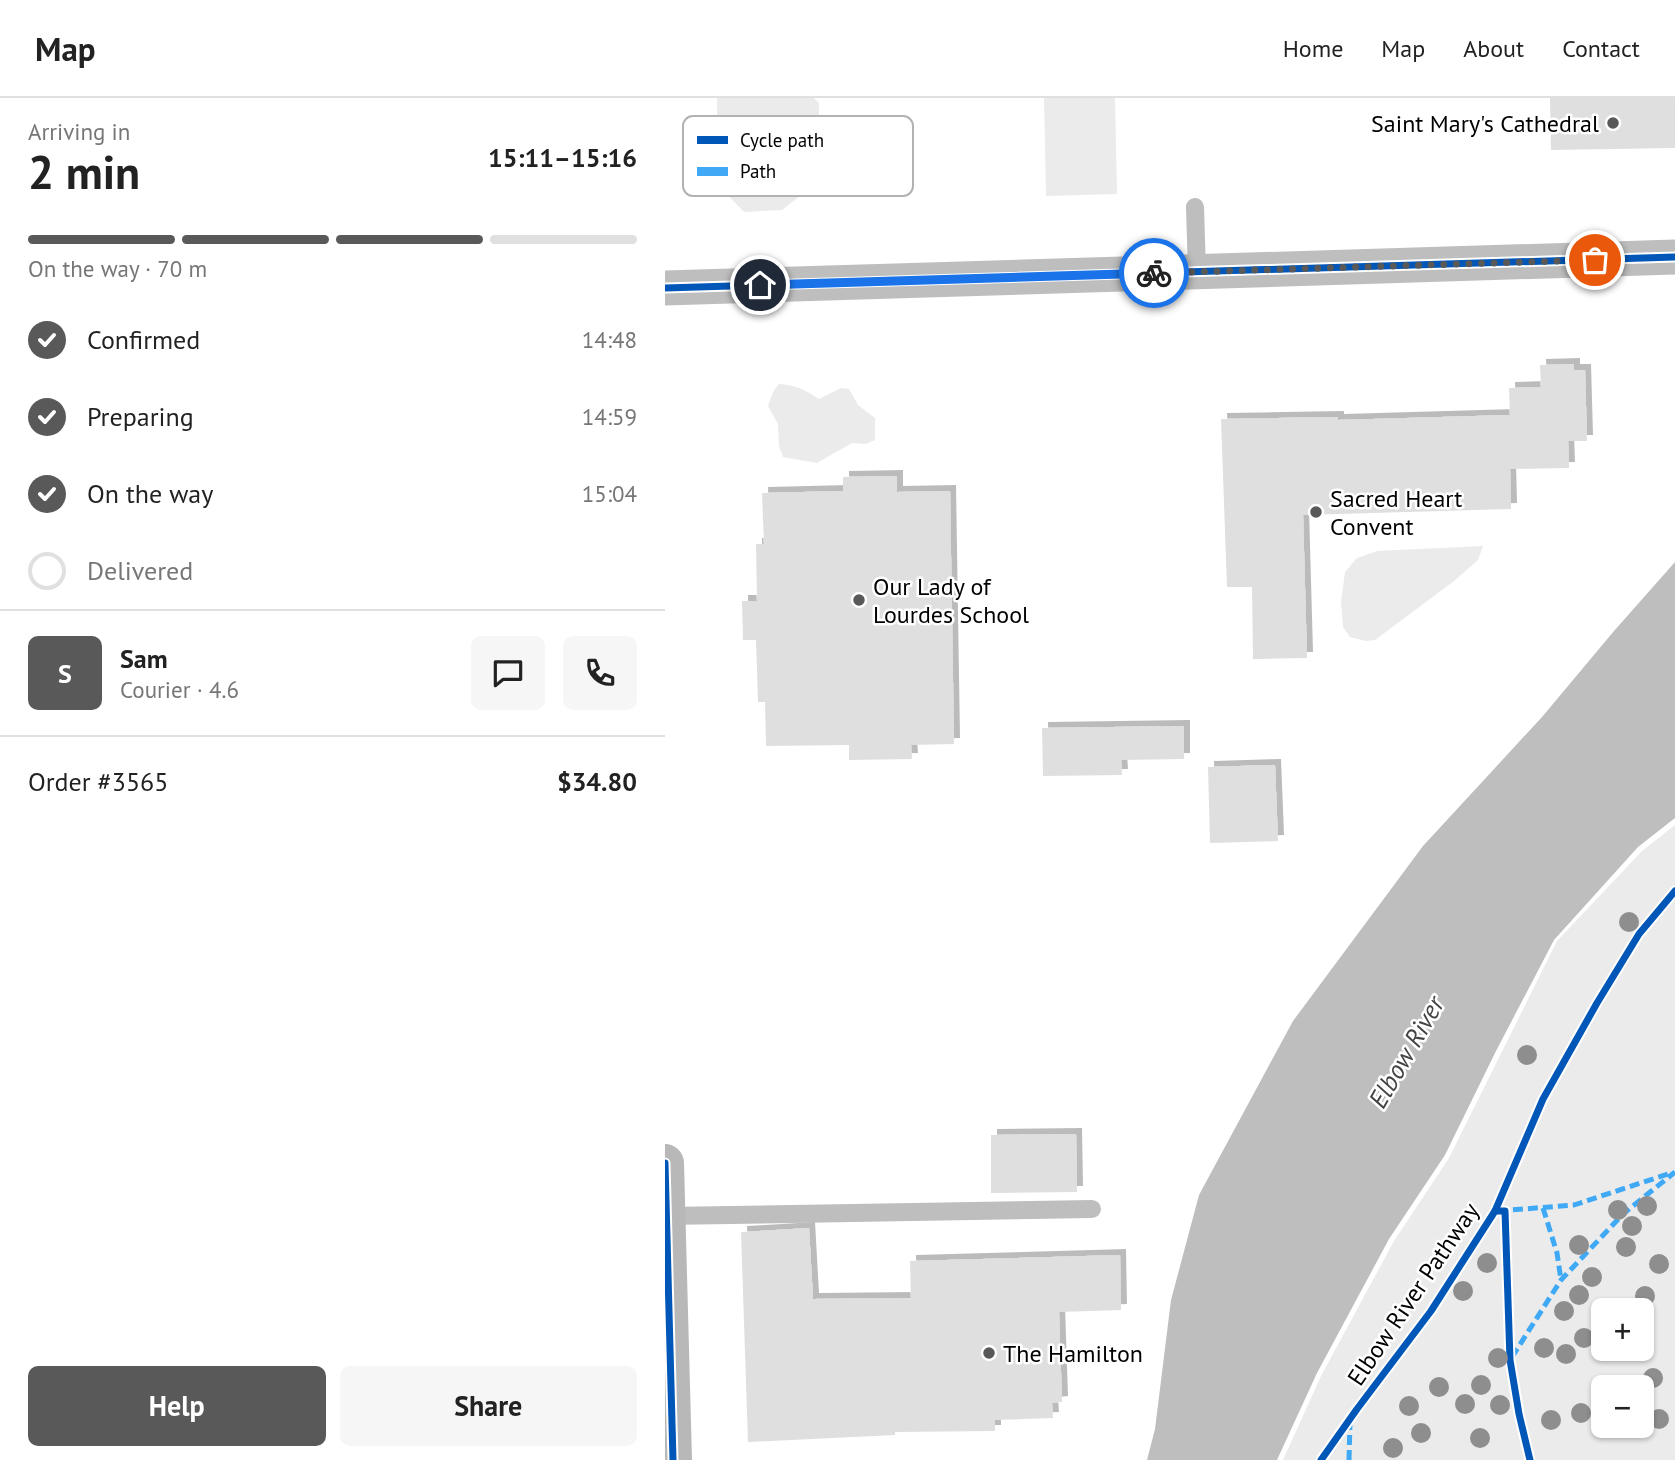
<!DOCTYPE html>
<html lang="en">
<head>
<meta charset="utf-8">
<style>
  body { margin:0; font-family:"PT Sans",sans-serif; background:#f6f6f6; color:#222; height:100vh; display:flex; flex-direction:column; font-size:26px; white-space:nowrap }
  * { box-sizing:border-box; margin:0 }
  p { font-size:23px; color:#767676 }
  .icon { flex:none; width:38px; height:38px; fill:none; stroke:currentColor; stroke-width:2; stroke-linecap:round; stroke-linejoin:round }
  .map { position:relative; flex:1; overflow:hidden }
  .drawer { display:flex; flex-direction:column; background:#fff; width:665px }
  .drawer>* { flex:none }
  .controls { position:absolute; left:926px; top:1200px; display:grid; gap:14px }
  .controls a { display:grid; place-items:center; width:63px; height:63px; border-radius:10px; background:#fff; box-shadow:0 2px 5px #0004; font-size:35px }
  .pin { position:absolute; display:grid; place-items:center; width:60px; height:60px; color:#fff; margin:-30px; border:4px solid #fff; border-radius:50%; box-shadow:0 2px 7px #0007 }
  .courier { position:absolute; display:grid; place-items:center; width:70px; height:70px; margin:-35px; border:5px solid #1a73e8; border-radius:50%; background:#fff; color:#222; box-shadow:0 2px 9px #0007 }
  .overview em { font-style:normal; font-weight:700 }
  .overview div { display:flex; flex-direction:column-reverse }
  .overview { display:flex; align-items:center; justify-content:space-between; height:119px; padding:0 28px }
  h1 { font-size:46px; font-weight:700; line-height:52px }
  .bar { display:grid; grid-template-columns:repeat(4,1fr); gap:10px 7px; align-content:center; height:84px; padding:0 28px }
  .bar i { height:9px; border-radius:5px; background:#e0e0e0 }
  .bar .selected { background:#595959 }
  .bar p { grid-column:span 4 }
  .line { display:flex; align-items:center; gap:18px; padding:0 28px; border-top:2px solid #e0e0e0 }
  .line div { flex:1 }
  .round { display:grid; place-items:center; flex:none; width:74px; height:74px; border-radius:10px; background:#f6f6f6 }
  ol { padding:0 28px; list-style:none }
  li { display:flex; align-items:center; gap:21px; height:77px }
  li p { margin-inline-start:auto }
  li .icon { padding:7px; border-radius:50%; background:#595959; color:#fff; stroke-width:4 }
  li:last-child { color:#767676 }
  li i { width:38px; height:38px; border:4px solid #e0e0e0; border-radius:50% }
  .button { display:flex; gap:14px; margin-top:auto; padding:14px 28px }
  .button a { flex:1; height:80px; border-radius:10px; background:#595959; color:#fff; font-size:28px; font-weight:700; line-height:80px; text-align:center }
  .button a+a { background:#f6f6f6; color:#222 }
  header { display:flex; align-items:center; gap:42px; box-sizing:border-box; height:98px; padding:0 35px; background:#fff; border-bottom:2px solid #e0e0e0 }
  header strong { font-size:33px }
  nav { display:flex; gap:38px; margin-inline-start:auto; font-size:24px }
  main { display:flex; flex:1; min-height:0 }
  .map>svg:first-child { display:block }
  .green { fill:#ebebeb; fill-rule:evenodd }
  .water { fill:#bebebe }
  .building { fill:#dfdfdf; filter:url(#shadow) }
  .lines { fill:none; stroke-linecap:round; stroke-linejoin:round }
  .lane { stroke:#bebebe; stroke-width:18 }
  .street { stroke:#bebebe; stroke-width:35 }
  .secondary { stroke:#b8b8b8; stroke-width:38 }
  .quiet { stroke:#3fa9f5; stroke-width:5; stroke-dasharray:10 5; stroke-linecap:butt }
  .cycleway-casing { stroke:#fff; stroke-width:11 }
  .cycleway { stroke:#0057b8; stroke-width:7 }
  .tree { fill:#8e8e8e }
  .done { stroke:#595959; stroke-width:7; stroke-dasharray:0 12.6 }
  .route { stroke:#1a73e8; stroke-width:9 }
  .poi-dot { fill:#595959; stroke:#fff; stroke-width:2.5 }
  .labels { text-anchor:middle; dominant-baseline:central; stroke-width:5; stroke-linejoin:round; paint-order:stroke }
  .poi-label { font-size:24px; fill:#000; stroke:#fff; text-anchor:start }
  .street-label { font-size:24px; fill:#000; stroke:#fff }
  .water-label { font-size:26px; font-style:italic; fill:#434343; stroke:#fff }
  .key { fill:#fff; stroke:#b2b2b2; stroke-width:2 }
  .key-label { font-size:19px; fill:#000 }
</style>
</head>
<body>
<header>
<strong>Map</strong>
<nav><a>Home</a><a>Map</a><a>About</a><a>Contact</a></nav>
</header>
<main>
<section class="drawer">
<div class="overview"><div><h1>2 min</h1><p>Arriving in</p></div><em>15:11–15:16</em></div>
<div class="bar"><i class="selected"></i><i class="selected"></i><i class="selected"></i><i></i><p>On the way · 70 m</p></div>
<ol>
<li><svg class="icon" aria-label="check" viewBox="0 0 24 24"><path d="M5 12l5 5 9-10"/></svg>Confirmed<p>14:48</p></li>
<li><svg class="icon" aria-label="check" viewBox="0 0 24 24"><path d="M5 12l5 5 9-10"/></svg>Preparing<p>14:59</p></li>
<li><svg class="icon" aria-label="check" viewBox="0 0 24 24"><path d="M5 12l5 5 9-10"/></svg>On the way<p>15:04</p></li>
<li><i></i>Delivered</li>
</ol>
<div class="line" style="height:126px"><b class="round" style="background:#595959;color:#fff">S</b><div><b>Sam</b><p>Courier · 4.6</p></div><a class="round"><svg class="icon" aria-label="chat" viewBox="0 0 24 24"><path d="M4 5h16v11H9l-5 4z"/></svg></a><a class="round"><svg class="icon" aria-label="phone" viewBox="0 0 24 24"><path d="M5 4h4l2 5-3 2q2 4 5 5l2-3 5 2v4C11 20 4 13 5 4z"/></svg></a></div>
<div class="line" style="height:91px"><div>Order #3565</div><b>$34.80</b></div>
<div class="button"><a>Help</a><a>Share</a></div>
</section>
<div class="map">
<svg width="1010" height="1362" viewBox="0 0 1010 1362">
  <defs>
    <filter id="shadow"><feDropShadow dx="6" dy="-6" stdDeviation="0" flood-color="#0004"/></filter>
  </defs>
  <rect width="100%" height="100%" fill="#fff"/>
  <g class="green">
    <path d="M 52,0 L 149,0 L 154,5 L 154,83 L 117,112 L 79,114 L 52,86 Z"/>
    <path d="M 379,0 L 450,0 L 452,96 L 381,98 Z"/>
    <path d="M 114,286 C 130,287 141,292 154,301 L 176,290 L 184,291 L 193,307 L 210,320 L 210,342 L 201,346 L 187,345 L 152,365 L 118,359 L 114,348 L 113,326 L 103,308 L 108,294 Z"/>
    <path d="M 818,448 L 813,462 L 789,483 L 710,542 L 701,543 L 685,539 L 678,529 L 676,504 L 680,474 L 692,460 L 712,453 Z"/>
    <path d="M 1010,727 L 1010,1362 L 618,1362 L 656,1278 L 729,1143 L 784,1060 L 892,843 L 977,753 ZM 938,1213 L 976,1213 L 976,1251 L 938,1251 ZM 938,1290 L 976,1290 L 976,1328 L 938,1328 Z"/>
  </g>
  <path class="water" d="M 1010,464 L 1010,720 L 973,749 L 889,842 L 831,953 L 780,1057 L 724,1141 L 652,1275 L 612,1362 L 482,1362 L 490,1331 L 506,1202 L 534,1097 L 628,923 L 758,748 L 877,619 L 949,533 Z"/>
  <g class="building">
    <path d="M 885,0 L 1010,0 L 1010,50 L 886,52 Z"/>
    <path d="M 909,266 L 909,272 L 920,272 L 922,343 L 903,343 L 904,370 L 845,371 L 846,411 L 638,417 L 642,560 L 588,561 L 587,489 L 562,489 L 556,321 L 673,319 L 673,322 L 845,317 L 844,290 L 876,289 L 875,267 Z"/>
    <path d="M 232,378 L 232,394 L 285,393 L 289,646 L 246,647 L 247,661 L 184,662 L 184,647 L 101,648 L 100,604 L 93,604 L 91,542 L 78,542 L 77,503 L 92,503 L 91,446 L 99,446 L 97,395 L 178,393 L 178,379 Z"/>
    <path d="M 519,628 L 519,661 L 456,662 L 457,677 L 378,678 L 377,630 Z"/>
    <path d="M 610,667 L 613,743 L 545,745 L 543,669 Z"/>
    <path d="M 411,1036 L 412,1094 L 326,1095 L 326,1037 Z"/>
    <path d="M 144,1130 L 148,1201 L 246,1200 L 245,1163 L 455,1157 L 456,1212 L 394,1214 L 397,1304 L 387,1305 L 388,1320 L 330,1322 L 330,1333 L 230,1334 L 230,1337 L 83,1344 L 76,1134 Z"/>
  </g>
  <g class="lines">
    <g class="lane">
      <path d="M 530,109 L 532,174"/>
      <path d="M 0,1118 L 427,1111"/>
    </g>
    <path class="street" d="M 0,190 L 1010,159"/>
    <path class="secondary" d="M 0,1065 L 8,1362"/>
    <g class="quiet">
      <path d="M 878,1110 L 892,1155 L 896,1182"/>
      <path d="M 833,1113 L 909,1107 L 1003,1076"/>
      <path d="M 847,1259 L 896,1182 L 958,1116 L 1010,1074"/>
      <path d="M 684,1362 L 685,1324"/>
    </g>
    <defs>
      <g id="cycleway">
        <path d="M 0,190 L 1010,159"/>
        <path d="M 0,1065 L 8,1362"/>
        <path d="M 830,1113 L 840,1113 L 845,1262 L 854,1316 L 865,1362"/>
        <path d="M 656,1362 L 692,1311 L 766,1213 L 830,1113 L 878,1001 L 932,905 L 974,836 L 1010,793"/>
      </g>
    </defs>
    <use href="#cycleway" class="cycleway-casing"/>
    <use href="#cycleway" class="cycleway"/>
  </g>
  <g class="tree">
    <circle cx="964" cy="824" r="10"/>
    <circle cx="862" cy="957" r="10"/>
    <circle cx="982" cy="1108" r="10"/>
    <circle cx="953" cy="1112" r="10"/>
    <circle cx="967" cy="1128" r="10"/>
    <circle cx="914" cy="1147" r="10"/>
    <circle cx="961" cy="1149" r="10"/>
    <circle cx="822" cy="1165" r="10"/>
    <circle cx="994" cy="1166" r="10"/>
    <circle cx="927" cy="1179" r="10"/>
    <circle cx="798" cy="1193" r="10"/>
    <circle cx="914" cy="1197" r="10"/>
    <circle cx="980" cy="1198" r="10"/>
    <circle cx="899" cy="1213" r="10"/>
    <circle cx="919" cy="1240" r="10"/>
    <circle cx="879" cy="1250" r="10"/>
    <circle cx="901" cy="1256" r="10"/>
    <circle cx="833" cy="1260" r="10"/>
    <circle cx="988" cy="1280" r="10"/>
    <circle cx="816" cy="1287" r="10"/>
    <circle cx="774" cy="1289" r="10"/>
    <circle cx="800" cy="1306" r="10"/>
    <circle cx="835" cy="1307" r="10"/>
    <circle cx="744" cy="1308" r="10"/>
    <circle cx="916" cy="1315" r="10"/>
    <circle cx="994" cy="1321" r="10"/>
    <circle cx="886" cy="1322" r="10"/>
    <circle cx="756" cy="1335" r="10"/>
    <circle cx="815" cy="1340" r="10"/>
    <circle cx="728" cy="1350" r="10"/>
  </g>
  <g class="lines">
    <path class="done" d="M 489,175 L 930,162"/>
    <path class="route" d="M 95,187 L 489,175"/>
  </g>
  <g class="poi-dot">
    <circle cx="948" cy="25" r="7"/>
    <circle cx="651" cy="414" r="7"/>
    <circle cx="194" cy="502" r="7"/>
    <circle cx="324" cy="1255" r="7"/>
  </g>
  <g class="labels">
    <g class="poi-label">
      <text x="934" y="25" text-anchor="end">Saint Mary's Cathedral</text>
      <text x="665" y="400">Sacred Heart<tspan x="665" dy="28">Convent</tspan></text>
      <text x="208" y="488">Our Lady of<tspan x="208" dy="28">Lourdes School</tspan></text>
      <text x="338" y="1255">The Hamilton</text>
    </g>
    <g class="street-label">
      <text transform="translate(748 1196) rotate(-56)">Elbow River Pathway</text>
    </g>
    <g class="water-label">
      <text transform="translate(741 954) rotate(-60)">Elbow River</text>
    </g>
  </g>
  <rect x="18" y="18" width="230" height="80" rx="10" class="key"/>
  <rect x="32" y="38" width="31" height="8" fill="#0057b8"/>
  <rect x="32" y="69" width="31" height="9" fill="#3fa9f5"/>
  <g class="key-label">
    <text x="75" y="49">Cycle path</text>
    <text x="75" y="80">Path</text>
  </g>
</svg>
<div class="controls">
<a>+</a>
<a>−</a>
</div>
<div class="pin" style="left:930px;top:162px;background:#ea580c"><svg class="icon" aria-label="bag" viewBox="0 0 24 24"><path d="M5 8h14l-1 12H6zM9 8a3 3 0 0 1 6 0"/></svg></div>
<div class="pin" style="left:95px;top:187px;background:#1f2937"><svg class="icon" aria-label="home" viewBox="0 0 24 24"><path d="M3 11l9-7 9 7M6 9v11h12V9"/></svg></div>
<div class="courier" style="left:489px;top:175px"><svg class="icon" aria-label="bike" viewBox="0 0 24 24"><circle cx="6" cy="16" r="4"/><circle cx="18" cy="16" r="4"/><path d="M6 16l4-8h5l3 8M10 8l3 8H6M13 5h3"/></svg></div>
</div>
</main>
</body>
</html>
